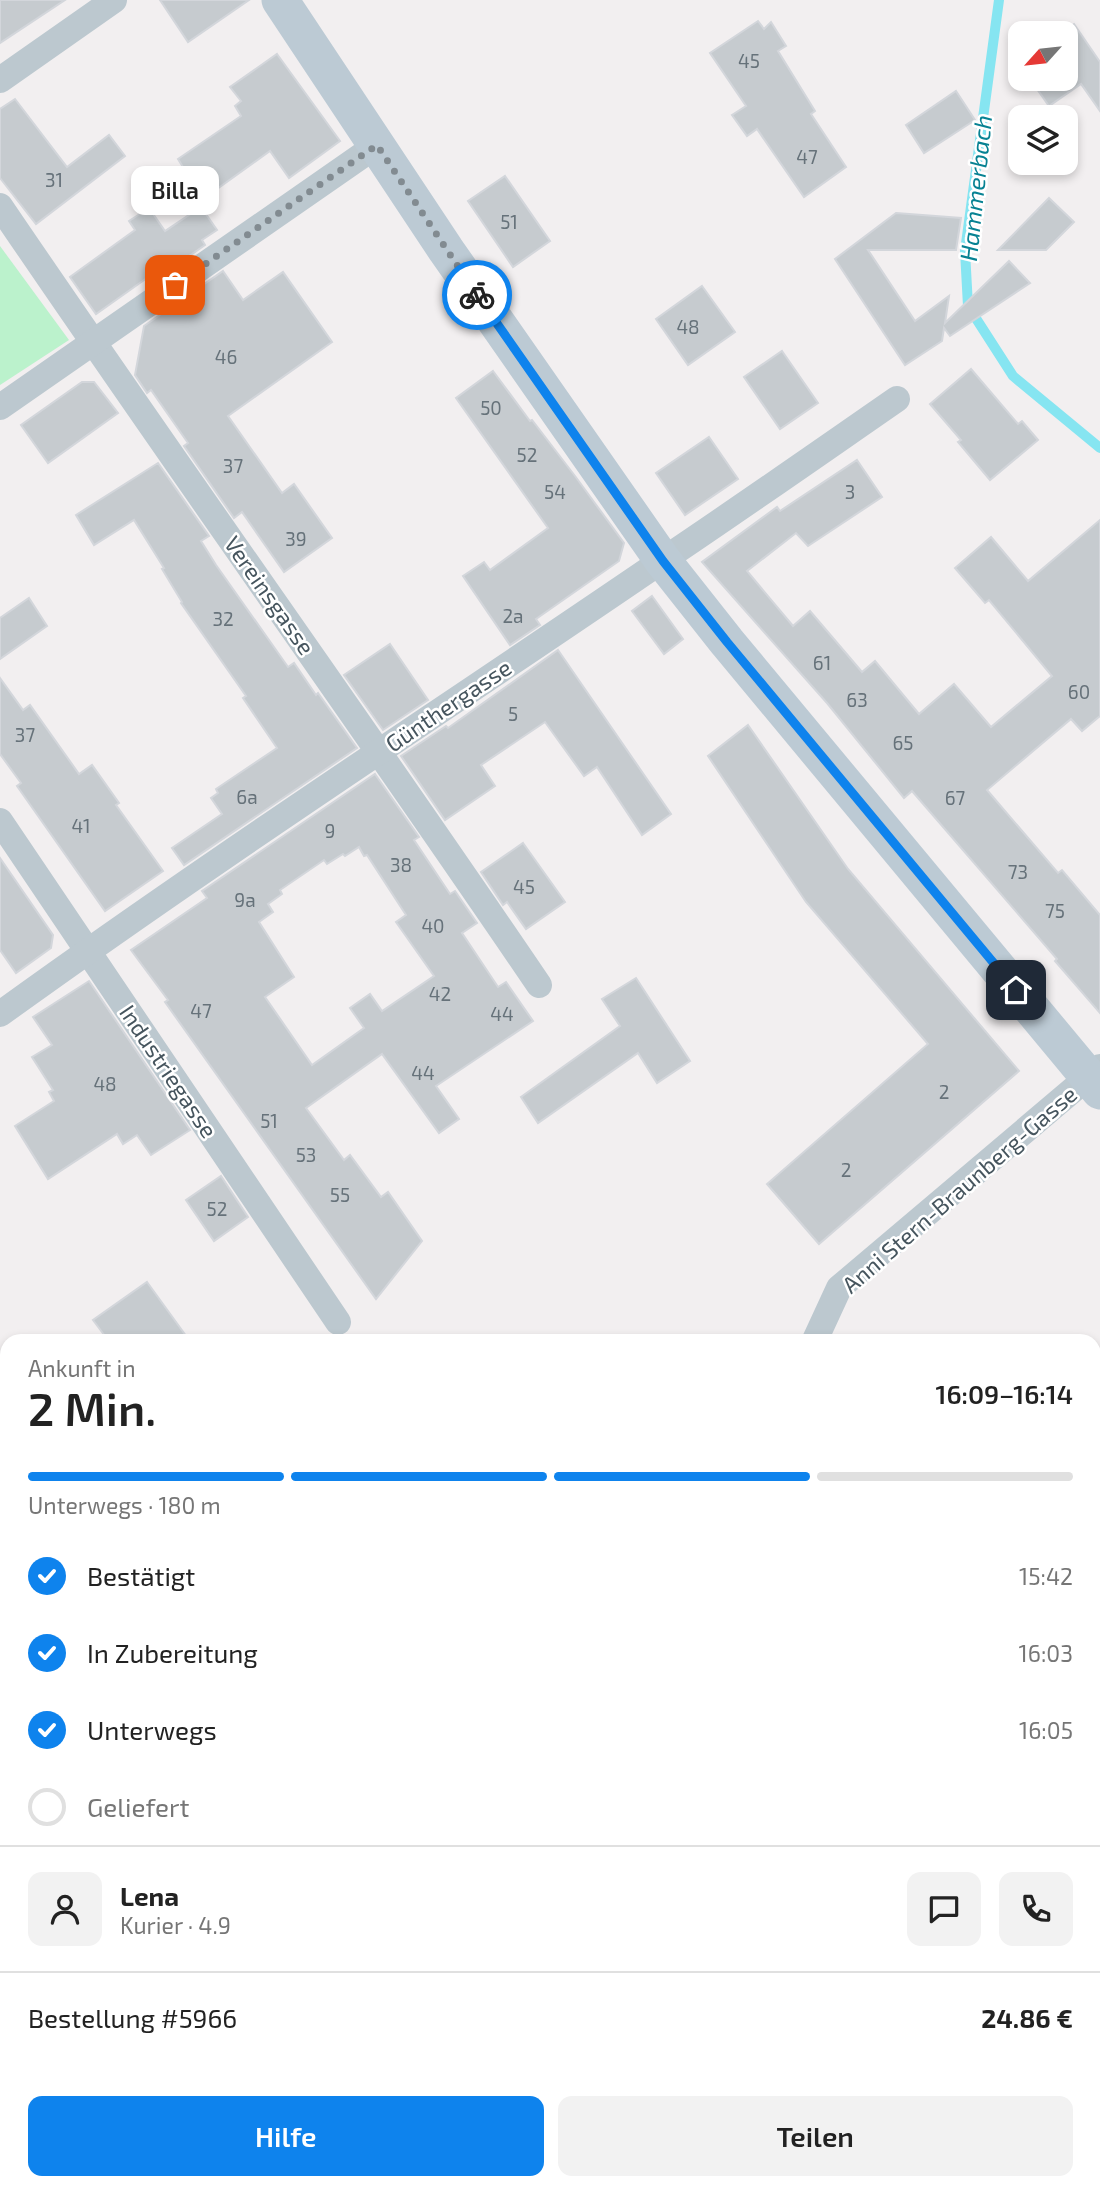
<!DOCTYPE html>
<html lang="de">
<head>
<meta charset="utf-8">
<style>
  body { margin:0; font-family:"Exo 2",sans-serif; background:#f2f2f2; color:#222; height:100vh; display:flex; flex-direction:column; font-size:26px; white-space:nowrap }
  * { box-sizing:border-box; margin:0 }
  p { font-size:23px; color:#767676 }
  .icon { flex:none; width:38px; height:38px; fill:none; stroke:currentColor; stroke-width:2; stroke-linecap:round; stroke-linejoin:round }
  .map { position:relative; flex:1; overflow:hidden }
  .details { position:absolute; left:0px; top:1334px; width:1101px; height:856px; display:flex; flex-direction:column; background:#fff; border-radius:21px 21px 0 0; box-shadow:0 4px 10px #0003 }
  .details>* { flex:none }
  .needle { width:46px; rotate:243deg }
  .tools { position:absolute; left:1008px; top:21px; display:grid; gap:14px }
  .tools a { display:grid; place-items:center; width:70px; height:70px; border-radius:14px; background:#fff; box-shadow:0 4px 10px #0003; font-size:35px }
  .pin { position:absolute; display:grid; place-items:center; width:60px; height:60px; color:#fff; margin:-30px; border-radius:14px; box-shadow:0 4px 10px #0006 }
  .courier { position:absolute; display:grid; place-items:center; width:70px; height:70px; margin:-35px; border:5px solid #0e83ed; border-radius:50%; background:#fff; color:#222; box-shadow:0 2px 9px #0007 }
  .bubble { position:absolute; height:49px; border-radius:14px; background:#fff; box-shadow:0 4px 10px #0003; font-size:23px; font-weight:600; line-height:49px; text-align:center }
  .head em { font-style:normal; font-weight:600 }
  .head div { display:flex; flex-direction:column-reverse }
  .head { display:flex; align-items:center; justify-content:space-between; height:119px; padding:0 28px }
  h1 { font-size:46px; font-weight:600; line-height:52px }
  .bar { display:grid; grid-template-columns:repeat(4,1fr); gap:10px 7px; align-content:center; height:84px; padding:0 28px }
  .bar i { height:9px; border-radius:5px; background:#e0e0e0 }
  .bar .active { background:#0e83ed }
  .bar p { grid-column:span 4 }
  .line { display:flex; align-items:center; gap:18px; padding:0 28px; border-top:2px solid #e0e0e0 }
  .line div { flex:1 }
  .round { display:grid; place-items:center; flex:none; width:74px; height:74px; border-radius:14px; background:#f2f2f2 }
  ol { padding:0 28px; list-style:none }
  li { display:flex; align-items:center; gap:21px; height:77px }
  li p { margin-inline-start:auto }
  li .icon { padding:7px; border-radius:50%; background:#0e83ed; color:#fff; stroke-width:4 }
  li:last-child { color:#767676 }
  li i { width:38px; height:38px; border:4px solid #e0e0e0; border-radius:50% }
  .button { display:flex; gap:14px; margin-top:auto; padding:14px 28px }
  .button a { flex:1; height:80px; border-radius:14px; background:#0e83ed; color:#fff; font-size:28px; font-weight:600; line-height:80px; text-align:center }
  .button a+a { background:#f2f2f2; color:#222 }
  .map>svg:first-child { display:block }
  .education { fill:#e3e0e2 }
  .green { fill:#bbf2cc }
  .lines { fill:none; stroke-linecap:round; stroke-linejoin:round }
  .stream { stroke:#86e5f1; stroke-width:10 }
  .building { fill:#c6cbcf; stroke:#d3d6db; stroke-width:2; fill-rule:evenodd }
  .street { stroke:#bcc8cf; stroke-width:26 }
  .secondary { stroke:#bccad4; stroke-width:37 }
  .rail-casing { stroke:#b1b5ba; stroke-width:8 }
  .rail { stroke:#fff; stroke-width:5; stroke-dasharray:16; stroke-linecap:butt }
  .done { stroke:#828b91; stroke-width:7; stroke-dasharray:0 12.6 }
  .route { stroke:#0e83ed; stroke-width:9 }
  .labels { text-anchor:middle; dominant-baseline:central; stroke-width:5; stroke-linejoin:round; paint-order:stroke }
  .number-label { font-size:19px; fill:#66727a }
  .street-label { font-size:23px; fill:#46555e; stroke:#fff }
  .water-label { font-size:24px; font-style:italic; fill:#078293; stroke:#fff }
</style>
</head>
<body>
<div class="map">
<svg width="1100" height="2188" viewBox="0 0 1100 2188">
  <rect width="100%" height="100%" fill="#f2eff0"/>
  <path class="education" d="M 1100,1755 L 1100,2188 L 88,2188 L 103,2182 L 1094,2182 L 1094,1758 Z"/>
  <g class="green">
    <path d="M 0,246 L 69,340 L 0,385 Z"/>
    <path d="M 1100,1452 L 1100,1549 L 1094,1551 L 1094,1454 Z"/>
    <path d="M 1100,1634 L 1100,1732 L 1094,1735 L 1094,1636 Z"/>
    <path d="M 7,1653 L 7,1897 L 0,1899 L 0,1655 Z"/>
    <path d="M 7,2011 L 7,2178 L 0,2180 L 0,2013 Z"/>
  </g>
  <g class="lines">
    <path class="stream" d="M 999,0 L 965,251 L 968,306 L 1013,376 L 1100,448"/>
  </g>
  <g class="building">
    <path d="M 0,0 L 65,0 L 0,43 Z"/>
    <path d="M 160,0 L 249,0 L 188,42 Z"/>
    <path d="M 758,21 L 764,29 L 771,22 L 786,46 L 778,51 L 815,111 L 811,114 L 846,167 L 804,197 L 757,129 L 747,136 L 732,115 L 746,106 L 710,53 Z"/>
    <path d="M 1074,24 L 1100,62 L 1100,111 L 1081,84 L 1049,106 L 1030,79 L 1066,79 L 1066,33 L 1060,33 Z"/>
    <path d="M 277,54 L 340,141 L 289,178 L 270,151 L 203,199 L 178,159 L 241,116 L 235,106 L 241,101 L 230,87 Z"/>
    <path d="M 956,91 L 975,120 L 924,153 L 906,125 Z"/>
    <path d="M 15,99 L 67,167 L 109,135 L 125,156 L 36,224 L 0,178 L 0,109 Z"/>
    <path d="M 505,176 L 550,241 L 513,267 L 468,201 Z"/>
    <path d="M 1049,198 L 1074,222 L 1046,250 L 998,250 Z"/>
    <path d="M 201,207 L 217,230 L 202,240 L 205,245 L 152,282 L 154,273 L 96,314 L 70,277 L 135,230 L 129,221 L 149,208 L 165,231 Z"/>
    <path d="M 896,213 L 961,218 L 956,250 L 868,250 L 915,321 L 949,296 L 945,323 L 1009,261 L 1030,283 L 950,336 L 944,328 L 942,341 L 905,365 L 835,259 Z"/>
    <path d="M 223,271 L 243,300 L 283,272 L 332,342 L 228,416 L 282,493 L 294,484 L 332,538 L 284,572 L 242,512 L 234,518 L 184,446 L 188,443 L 151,390 L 147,393 L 135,375 L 144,326 Z"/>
    <path d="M 702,286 L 735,332 L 688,365 L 656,319 Z"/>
    <path d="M 782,351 L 818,403 L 780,429 L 744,377 Z"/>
    <path d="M 971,369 L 1018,424 L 1022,421 L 1038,440 L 990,480 L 958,442 L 961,440 L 930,404 Z"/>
    <path d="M 493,371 L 530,421 L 532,420 L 575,476 L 624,543 L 619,561 L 536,619 L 540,625 L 510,645 L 463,576 L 484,562 L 490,570 L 548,528 L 456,398 Z"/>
    <path d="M 82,382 L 94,382 L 118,413 L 48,463 L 21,425 Z"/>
    <path d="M 709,437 L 738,479 L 685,515 L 656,473 Z"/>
    <path d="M 857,460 L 882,497 L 808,546 L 796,533 L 747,571 L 793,626 L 810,611 L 862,672 L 875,661 L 919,714 L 954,684 L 991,727 L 1052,676 L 989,600 L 985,603 L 955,568 L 991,537 L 1028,581 L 1100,520 L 1100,716 L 1082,731 L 1071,719 L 987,790 L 1058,873 L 1062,870 L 1100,915 L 1100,1013 L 1055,961 L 1057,959 L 912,791 L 904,798 L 827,703 L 702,562 L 777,507 L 780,511 Z"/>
    <path d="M 158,463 L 209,536 L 201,541 L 216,565 L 288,667 L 294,663 L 316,695 L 318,693 L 357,748 L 184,865 L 172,848 L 222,814 L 211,798 L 218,793 L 216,789 L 277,748 L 243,698 L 246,696 L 181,603 L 182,602 L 162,569 L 164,568 L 134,520 L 94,545 L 76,515 Z"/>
    <path d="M 652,596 L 683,639 L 664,654 L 632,611 Z"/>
    <path d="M 29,598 L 47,626 L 0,659 L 0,618 Z"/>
    <path d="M 390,644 L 428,700 L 383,730 L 344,675 Z"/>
    <path d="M 558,650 L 671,814 L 642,835 L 597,767 L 584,776 L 545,722 L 481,765 L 495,786 L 445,820 L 401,756 L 446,726 L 448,728 Z"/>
    <path d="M 0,678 L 23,710 L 30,705 L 79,774 L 92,765 L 119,803 L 116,805 L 163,871 L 105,911 L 17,786 L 21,783 L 0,754 Z"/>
    <path d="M 748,725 L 848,869 L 1019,1071 L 819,1244 L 767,1184 L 928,1044 L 806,902 L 708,756 Z"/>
    <path d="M 375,774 L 419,837 L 414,840 L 450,894 L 455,891 L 477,923 L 462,933 L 498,987 L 506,982 L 533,1021 L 436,1086 L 459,1119 L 439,1133 L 382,1054 L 306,1108 L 344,1160 L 350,1155 L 381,1197 L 388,1192 L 422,1241 L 376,1299 L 165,1002 L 168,1000 L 131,950 L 207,898 L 202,891 ZM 359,847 L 364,856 L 367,855 L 406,915 L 396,922 L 434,976 L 382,1011 L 370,994 L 350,1008 L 364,1028 L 312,1065 L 265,997 L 294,977 L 259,922 L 273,912 L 268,904 L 282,894 L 280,890 L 324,860 L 327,864 L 343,854 L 345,856 Z"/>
    <path d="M 523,843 L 565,902 L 526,929 L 507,902 L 503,905 L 481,872 Z"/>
    <path d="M 0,858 L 53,935 L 51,948 L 16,973 L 0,950 Z"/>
    <path d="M 636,978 L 690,1061 L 657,1083 L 638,1053 L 538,1123 L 521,1097 L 620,1026 L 602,999 Z"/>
    <path d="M 89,981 L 190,1130 L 151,1155 L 137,1135 L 123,1144 L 117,1134 L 48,1179 L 15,1126 L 54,1101 L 49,1092 L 53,1090 L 32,1057 L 52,1045 L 33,1017 Z"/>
    <path d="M 221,1176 L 248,1217 L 214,1241 L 186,1200 Z"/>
    <path d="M 147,1282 L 189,1340 L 108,1340 L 93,1320 Z"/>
  </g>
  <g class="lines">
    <g class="street">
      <path d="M 0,80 L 114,0"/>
      <path d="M 0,206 C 177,467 362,724 539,985"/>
      <path d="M 0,407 L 377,145"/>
      <path d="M 0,821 L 338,1322"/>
      <path d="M 0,1014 C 217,857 442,711 663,560 C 742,507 819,453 897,399"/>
      <path d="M 815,1340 L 839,1288 L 1100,1067"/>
      <path d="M 0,1422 L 7,1433"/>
    </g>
    <path class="secondary" d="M 280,0 L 446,250 L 663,561 L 727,642 L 1100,1091"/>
    <defs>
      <g id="rail">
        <path d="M 1094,1570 L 1100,1568"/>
        <path d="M 1094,1593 L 1100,1591"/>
        <path d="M 1094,1616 L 1100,1614"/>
        <path d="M 0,1916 L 7,1914"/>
        <path d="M 0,1939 L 7,1937"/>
        <path d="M 0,1972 L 7,1969"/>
        <path d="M 0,1997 L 7,1995"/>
      </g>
    </defs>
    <use href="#rail" class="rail-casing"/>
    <use href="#rail" class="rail"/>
  </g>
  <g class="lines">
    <path class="done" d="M 175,285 L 377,145 L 477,295"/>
    <path class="route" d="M 477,295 L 663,561 L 727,642 L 1016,990"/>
  </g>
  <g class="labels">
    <g class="number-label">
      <text x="749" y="60">45</text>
      <text x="807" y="156">47</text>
      <text x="54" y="179">31</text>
      <text x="509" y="221">51</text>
      <text x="688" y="326">48</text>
      <text x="226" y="356">46</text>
      <text x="491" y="407">50</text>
      <text x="527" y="454">52</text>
      <text x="233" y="465">37</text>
      <text x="555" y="491">54</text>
      <text x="850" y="491">3</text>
      <text x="296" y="538">39</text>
      <text x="513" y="615">2a</text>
      <text x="223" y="618">32</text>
      <text x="822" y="662">61</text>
      <text x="1079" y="691">60</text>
      <text x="857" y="699">63</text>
      <text x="513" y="713">5</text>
      <text x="25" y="734">37</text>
      <text x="903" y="742">65</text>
      <text x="247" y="796">6a</text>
      <text x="955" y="797">67</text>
      <text x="81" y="825">41</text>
      <text x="330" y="830">9</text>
      <text x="401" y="864">38</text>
      <text x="1018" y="871">73</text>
      <text x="524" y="886">45</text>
      <text x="245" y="899">9a</text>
      <text x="1055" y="910">75</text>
      <text x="433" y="925">40</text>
      <text x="440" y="993">42</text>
      <text x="201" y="1010">47</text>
      <text x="502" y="1013">44</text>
      <text x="423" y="1072">44</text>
      <text x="105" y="1083">48</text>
      <text x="944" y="1091">2</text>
      <text x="269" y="1120">51</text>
      <text x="306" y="1154">53</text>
      <text x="846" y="1169">2</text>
      <text x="340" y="1194">55</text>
      <text x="217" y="1208">52</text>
    </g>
    <g class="street-label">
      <text transform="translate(270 595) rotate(55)">Vereinsgasse</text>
      <text transform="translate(448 705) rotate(-34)">Günthergasse</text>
      <text transform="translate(169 1071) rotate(56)">Industriegasse</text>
      <text transform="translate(959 1189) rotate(-41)">Anni Stern-Braunberg-Gasse</text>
    </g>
    <g class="water-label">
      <text transform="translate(975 188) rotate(-84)">Hammerbach</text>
    </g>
  </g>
</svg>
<div class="tools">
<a><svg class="needle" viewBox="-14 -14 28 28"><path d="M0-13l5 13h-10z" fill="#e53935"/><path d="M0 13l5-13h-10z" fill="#767676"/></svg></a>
<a><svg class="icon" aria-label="layers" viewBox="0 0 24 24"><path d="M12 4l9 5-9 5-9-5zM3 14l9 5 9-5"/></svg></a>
</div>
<div class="pin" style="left:175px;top:285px;background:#ea580c"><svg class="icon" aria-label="bag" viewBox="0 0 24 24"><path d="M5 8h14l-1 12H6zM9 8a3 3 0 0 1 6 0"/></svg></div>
<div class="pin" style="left:1016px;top:990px;background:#1f2937"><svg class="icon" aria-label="home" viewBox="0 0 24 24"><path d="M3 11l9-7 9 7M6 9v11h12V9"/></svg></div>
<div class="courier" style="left:477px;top:295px"><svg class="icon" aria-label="bike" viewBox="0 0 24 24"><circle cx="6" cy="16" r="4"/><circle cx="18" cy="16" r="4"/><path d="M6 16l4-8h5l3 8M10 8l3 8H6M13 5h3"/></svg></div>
<div class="bubble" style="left:131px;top:166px;width:88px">Billa</div>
<section class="details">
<div class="head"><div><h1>2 Min.</h1><p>Ankunft in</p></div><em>16:09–16:14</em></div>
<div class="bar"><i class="active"></i><i class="active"></i><i class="active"></i><i></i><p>Unterwegs · 180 m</p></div>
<ol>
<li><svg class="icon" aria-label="check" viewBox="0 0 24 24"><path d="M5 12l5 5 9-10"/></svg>Bestätigt<p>15:42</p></li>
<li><svg class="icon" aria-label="check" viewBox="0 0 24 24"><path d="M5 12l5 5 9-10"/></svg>In Zubereitung<p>16:03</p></li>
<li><svg class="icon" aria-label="check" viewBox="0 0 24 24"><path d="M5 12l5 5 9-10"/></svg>Unterwegs<p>16:05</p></li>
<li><i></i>Geliefert</li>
</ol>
<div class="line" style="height:126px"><a class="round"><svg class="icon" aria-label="person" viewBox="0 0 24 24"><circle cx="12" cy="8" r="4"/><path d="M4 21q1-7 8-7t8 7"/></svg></a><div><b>Lena</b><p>Kurier · 4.9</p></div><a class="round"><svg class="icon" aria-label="chat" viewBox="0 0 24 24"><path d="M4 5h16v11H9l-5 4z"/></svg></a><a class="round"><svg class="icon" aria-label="phone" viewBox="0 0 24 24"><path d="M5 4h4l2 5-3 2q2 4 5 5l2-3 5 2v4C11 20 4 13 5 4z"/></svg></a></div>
<div class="line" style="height:91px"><div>Bestellung #5966</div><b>24.86 €</b></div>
<div class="button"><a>Hilfe</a><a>Teilen</a></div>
</section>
</div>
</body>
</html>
